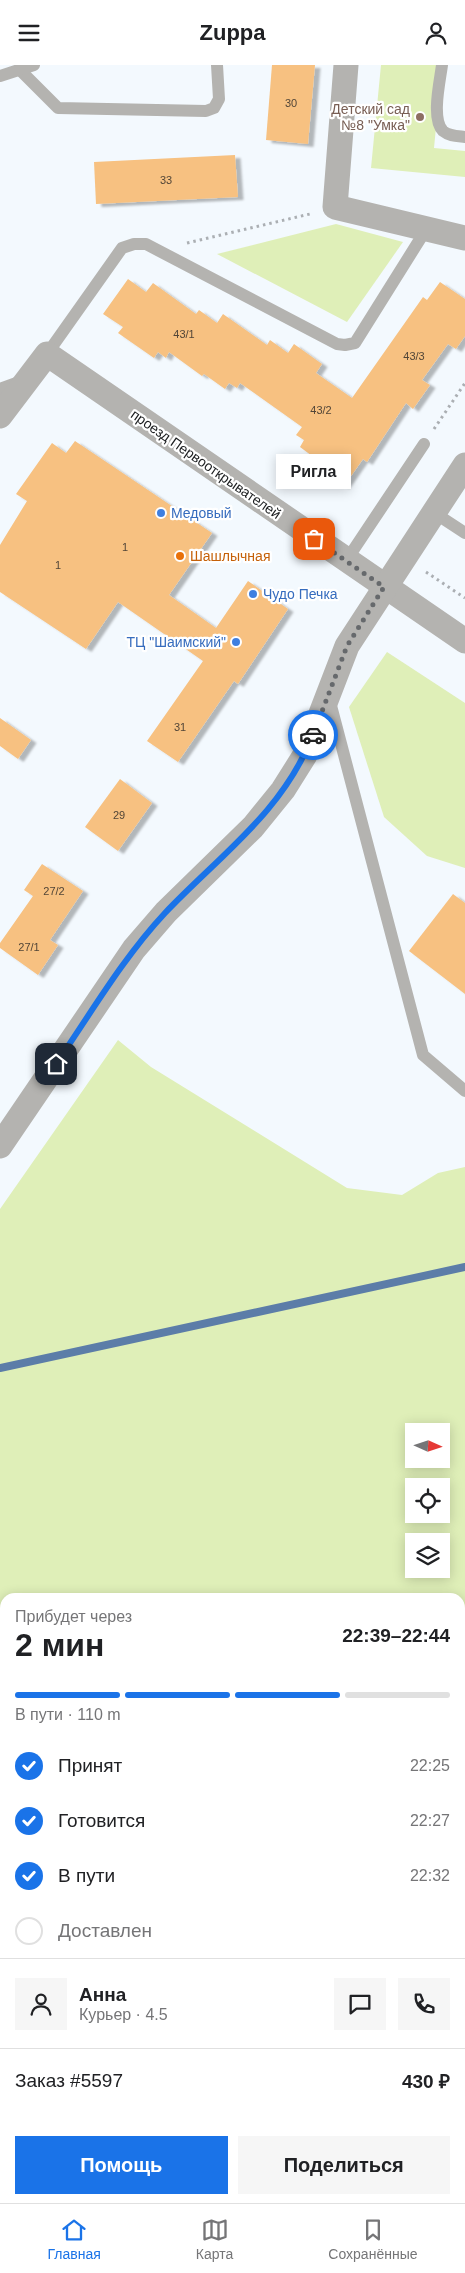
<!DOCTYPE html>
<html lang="ru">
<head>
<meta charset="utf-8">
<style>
  body { margin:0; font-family:Helvetica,sans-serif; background:#f6f6f6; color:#202124; height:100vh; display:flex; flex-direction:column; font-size:19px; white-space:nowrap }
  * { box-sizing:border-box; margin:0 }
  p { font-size:16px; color:#757577 }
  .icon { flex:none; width:28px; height:28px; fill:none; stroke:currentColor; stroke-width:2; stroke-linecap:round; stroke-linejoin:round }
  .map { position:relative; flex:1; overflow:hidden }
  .side { position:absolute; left:0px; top:1528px; width:465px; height:611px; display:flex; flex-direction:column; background:#fff; border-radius:15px 15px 0 0; box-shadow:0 2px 12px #0003 }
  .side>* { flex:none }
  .needle { width:32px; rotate:93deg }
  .tools { position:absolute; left:405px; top:1358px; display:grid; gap:10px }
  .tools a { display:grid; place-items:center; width:45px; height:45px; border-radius:0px; background:#fff; box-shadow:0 2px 12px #0003; font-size:25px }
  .pin { position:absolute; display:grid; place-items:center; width:42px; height:42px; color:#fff; margin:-21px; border-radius:10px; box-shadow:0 2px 8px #0006 }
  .courier { position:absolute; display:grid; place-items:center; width:50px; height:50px; margin:-25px; border:4px solid #1a73e8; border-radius:50%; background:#fff; color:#222; box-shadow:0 1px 6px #0007 }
  .bubble { position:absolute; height:35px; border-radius:0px; background:#fff; box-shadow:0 2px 12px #0003; font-size:16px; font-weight:700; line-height:35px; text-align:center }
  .summary em { font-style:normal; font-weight:700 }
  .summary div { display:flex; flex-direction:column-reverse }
  .summary { display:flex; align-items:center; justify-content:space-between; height:85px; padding:0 15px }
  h1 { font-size:32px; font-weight:700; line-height:38px }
  .bar { display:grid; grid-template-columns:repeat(4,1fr); gap:8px 5px; align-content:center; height:60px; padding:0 15px }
  .bar i { height:6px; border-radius:4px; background:#e0e0e0 }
  .bar .selected { background:#1a73e8 }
  .bar p { grid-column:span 4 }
  .line { display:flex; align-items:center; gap:12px; padding:0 15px; border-top:1px solid #e0e0e0 }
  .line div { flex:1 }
  .round { display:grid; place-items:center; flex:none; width:52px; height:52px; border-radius:0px; background:#f6f6f6 }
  ol { padding:0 15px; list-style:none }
  li { display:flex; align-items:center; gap:15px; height:55px }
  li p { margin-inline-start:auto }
  li .icon { padding:5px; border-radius:50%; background:#1a73e8; color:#fff; stroke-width:4 }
  li:last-child { color:#757577 }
  li i { width:28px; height:28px; border:2px solid #e0e0e0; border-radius:50% }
  .cta { display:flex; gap:10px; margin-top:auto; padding:10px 15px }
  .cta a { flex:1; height:58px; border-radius:0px; background:#1a73e8; color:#fff; font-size:20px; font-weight:700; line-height:58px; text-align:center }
  .cta a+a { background:#f6f6f6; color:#202124 }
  header { display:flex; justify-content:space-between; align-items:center; height:65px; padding:0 15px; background:#fff; font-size:22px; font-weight:700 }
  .dock { display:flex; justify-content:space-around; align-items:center; height:70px; border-top:1px solid #e0e0e0; background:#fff; font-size:14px; color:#757577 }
  .dock a { display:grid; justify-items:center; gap:2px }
  .dock .selected { color:#1a73e8 }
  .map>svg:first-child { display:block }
  .green { fill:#dfefb8; fill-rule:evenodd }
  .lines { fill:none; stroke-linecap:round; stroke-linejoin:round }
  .stream { stroke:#5c7da8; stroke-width:8 }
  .building { fill:#f7c181; filter:url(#shadow) }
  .path { stroke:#abafb3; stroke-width:3; stroke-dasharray:2.5 4; stroke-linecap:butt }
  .service { stroke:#b4b3b0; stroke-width:12 }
  .minor { stroke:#b4b3b0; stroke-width:25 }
  .done { stroke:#66696c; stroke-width:5; stroke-dasharray:0 9 }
  .route { stroke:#1a73e8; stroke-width:6 }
  .education-dot { fill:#8d6e63; stroke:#fff; stroke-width:2 }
  .shop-dot { fill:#3f7fe0; stroke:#fff; stroke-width:2 }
  .food-dot { fill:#e8710a; stroke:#fff; stroke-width:2 }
  .labels { text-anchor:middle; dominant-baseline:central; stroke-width:4.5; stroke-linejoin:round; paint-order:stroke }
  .number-label { font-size:11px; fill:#514537 }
  .education-label { font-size:14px; fill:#785e54; stroke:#fff; text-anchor:end }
  .street-label { font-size:14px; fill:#1a1c1e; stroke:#fff }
  .shop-label { font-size:14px; fill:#366cbe; stroke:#fff; text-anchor:start }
  .food-label { font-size:14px; fill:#c56008; stroke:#fff; text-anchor:start }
</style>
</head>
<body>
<header><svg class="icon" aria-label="menu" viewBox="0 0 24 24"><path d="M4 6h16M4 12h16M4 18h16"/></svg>Zuppa<svg class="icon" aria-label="person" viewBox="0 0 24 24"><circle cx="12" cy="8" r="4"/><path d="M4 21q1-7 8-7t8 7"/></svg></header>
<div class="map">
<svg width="465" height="2138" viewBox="0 0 465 2138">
  <defs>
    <filter id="shadow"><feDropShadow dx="5.5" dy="3" stdDeviation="1" flood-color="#0004"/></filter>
  </defs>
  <rect width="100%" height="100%" fill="#f3f9fe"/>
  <g class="green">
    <path d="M 381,0 L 442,0 L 434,83 L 465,86 L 465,112 L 371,103 Z"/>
    <path d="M 336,159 L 403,177 L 347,257 L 217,189 Z"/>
    <path d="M 387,587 L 465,638 L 465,803 L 427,791 L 384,752 L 349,642 Z"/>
    <path d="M 118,975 L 151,1002 L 347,1123 L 402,1130 L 438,1108 L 465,1102 L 465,2138 L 0,2138 L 0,1144 ZM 414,1366 L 441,1366 L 441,1394 L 414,1394 ZM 414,1421 L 441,1421 L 441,1449 L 414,1449 ZM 441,1476 L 441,1504 L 414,1504 L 414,1476 ZM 460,1532 L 460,2134 L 5,2134 L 5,1532 Z"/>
  </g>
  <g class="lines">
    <path class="stream" d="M 0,1303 L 465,1202"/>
  </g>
  <g class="building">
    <path d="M 272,0 L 315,0 L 308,79 L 266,75 Z"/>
    <path d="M 235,90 L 238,132 L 96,139 L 94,97 Z"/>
    <path d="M 128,214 L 146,227 L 153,218 L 196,249 L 199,245 L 217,258 L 223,249 L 267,280 L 270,275 L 288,288 L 294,279 L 322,299 L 316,308 L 352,333 L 423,232 L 427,235 L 440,217 L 465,234 L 465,271 L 456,284 L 448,279 L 422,315 L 430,320 L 413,344 L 406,338 L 367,397 L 363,394 L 344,421 L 320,404 L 323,399 L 300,382 L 304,375 L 296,370 L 302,362 L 240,318 L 237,323 L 229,318 L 225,324 L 204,309 L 202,311 L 169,287 L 166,293 L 158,287 L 154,293 L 118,268 L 123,262 L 103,249 Z"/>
    <path d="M 75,376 L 212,468 L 169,530 L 216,563 L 248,516 L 288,544 L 238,619 L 234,616 L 178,697 L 147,676 L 203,596 L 118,537 L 86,584 L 0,527 L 0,480 L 27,436 L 16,429 L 52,378 L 66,388 Z"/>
    <path d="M 0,653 L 31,675 L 18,694 L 0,681 Z"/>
    <path d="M 120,714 L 152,738 L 118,786 L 85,762 Z"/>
    <path d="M 42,799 L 83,826 L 50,875 L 58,880 L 38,910 L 0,883 L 0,878 L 33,831 L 24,825 Z"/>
    <path d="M 453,829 L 465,838 L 465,929 L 409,886 Z"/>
  </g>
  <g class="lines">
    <g class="path">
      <path d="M 187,178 L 310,149"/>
      <path d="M 434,364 L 465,318"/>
      <path d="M 426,507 L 465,533"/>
    </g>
    <g class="service">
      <path d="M 442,0 C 440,16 431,54 443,66 C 449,71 457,71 465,72"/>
      <path d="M 20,5 L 58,43 L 206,46 L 214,43 L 219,34 L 217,0"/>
      <path d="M 0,11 L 34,0"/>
      <path d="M 47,289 L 122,183 L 134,179 L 146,179 L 337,279 L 345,280 L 355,278 L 427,163"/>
      <path d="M 0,324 L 22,316"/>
      <path d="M 433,447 L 465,468"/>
      <path d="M 346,496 L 424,379"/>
      <path d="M 329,633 L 423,990 L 465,1026"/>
    </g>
    <g class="minor">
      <path d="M 346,0 L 335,142 L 465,173"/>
      <path d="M 0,351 L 47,289 L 465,576"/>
      <path d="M 0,1081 L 134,884 L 166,847 L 253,762 L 283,725 L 305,690 L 347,581 L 465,400"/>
    </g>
  </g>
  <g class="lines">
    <path class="done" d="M 313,670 L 347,581 L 384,522 L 314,474"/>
    <path class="route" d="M 56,999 C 91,948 123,893 165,848 C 220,790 282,748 313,670"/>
  </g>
  <circle class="education-dot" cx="420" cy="52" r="5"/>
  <g class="shop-dot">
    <circle cx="161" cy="448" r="5"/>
    <circle cx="253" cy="529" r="5"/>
    <circle cx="236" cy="577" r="5"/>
  </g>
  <circle class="food-dot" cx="180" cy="491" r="5"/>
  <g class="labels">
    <g class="number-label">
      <text x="291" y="38">30</text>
      <text x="166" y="115">33</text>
      <text x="184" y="269">43/1</text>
      <text x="414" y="291">43/3</text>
      <text x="321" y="345">43/2</text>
      <text x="125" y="482">1</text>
      <text x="58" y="500">1</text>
      <text x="180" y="662">31</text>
      <text x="119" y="750">29</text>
      <text x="54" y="826">27/2</text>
      <text x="29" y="882">27/1</text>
    </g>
    <g class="education-label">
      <text x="410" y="44">Детский сад<tspan x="410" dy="16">№8 "Умка"</tspan></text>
    </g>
    <g class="street-label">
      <text transform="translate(206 399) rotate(35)">проезд Первооткрывателей</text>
    </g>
    <g class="shop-label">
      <text x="171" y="448">Медовый</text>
      <text x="263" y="529">Чудо Печка</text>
      <text x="226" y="577" text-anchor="end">ТЦ "Шаимский"</text>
    </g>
    <g class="food-label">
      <text x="190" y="491">Шашлычная</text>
    </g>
  </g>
</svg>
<div class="tools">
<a><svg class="needle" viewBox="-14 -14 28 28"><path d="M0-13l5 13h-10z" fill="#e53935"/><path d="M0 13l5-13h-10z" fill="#757577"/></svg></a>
<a><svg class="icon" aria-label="locate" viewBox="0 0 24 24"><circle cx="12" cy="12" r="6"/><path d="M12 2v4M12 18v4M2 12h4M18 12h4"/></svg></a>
<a><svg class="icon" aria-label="layers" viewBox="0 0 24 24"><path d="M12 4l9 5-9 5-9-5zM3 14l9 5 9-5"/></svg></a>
</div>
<div class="pin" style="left:314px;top:474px;background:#ea580c"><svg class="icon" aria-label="bag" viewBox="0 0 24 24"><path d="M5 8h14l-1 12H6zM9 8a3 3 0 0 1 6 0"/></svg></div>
<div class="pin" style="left:56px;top:999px;background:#1f2937"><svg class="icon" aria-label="home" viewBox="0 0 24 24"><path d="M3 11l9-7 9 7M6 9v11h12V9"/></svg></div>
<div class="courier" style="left:313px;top:670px"><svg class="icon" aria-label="car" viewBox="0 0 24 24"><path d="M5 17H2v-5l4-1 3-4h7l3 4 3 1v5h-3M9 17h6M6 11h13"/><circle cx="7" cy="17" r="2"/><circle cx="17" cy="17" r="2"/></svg></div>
<div class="bubble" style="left:276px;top:389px;width:75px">Ригла</div>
<section class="side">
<div class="summary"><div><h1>2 мин</h1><p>Прибудет через</p></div><em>22:39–22:44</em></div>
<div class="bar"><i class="selected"></i><i class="selected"></i><i class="selected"></i><i></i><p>В пути · 110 m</p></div>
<ol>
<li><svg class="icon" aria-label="check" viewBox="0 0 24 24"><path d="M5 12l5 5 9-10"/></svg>Принят<p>22:25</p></li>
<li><svg class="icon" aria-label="check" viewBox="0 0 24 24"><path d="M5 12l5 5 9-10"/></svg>Готовится<p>22:27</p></li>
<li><svg class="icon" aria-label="check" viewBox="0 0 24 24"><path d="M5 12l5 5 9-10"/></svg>В пути<p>22:32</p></li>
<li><i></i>Доставлен</li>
</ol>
<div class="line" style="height:90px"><a class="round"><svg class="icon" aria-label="person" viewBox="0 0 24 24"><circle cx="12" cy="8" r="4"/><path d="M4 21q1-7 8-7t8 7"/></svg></a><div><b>Анна</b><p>Курьер · 4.5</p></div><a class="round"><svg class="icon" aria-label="chat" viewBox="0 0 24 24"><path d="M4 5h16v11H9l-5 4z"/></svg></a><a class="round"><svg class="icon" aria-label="phone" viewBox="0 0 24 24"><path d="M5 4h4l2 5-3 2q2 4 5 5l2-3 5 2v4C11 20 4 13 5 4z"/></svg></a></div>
<div class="line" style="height:65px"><div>Заказ #5597</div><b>430 ₽</b></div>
<div class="cta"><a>Помощь</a><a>Поделиться</a></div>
</section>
</div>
<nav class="dock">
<a class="selected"><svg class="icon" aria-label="home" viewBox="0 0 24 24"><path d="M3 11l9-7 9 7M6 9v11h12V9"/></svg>Главная</a>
<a><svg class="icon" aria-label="map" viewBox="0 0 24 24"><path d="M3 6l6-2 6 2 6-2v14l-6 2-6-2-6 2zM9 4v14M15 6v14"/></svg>Карта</a>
<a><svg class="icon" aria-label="saved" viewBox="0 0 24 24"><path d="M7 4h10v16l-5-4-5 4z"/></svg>Сохранённые</a>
</nav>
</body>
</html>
